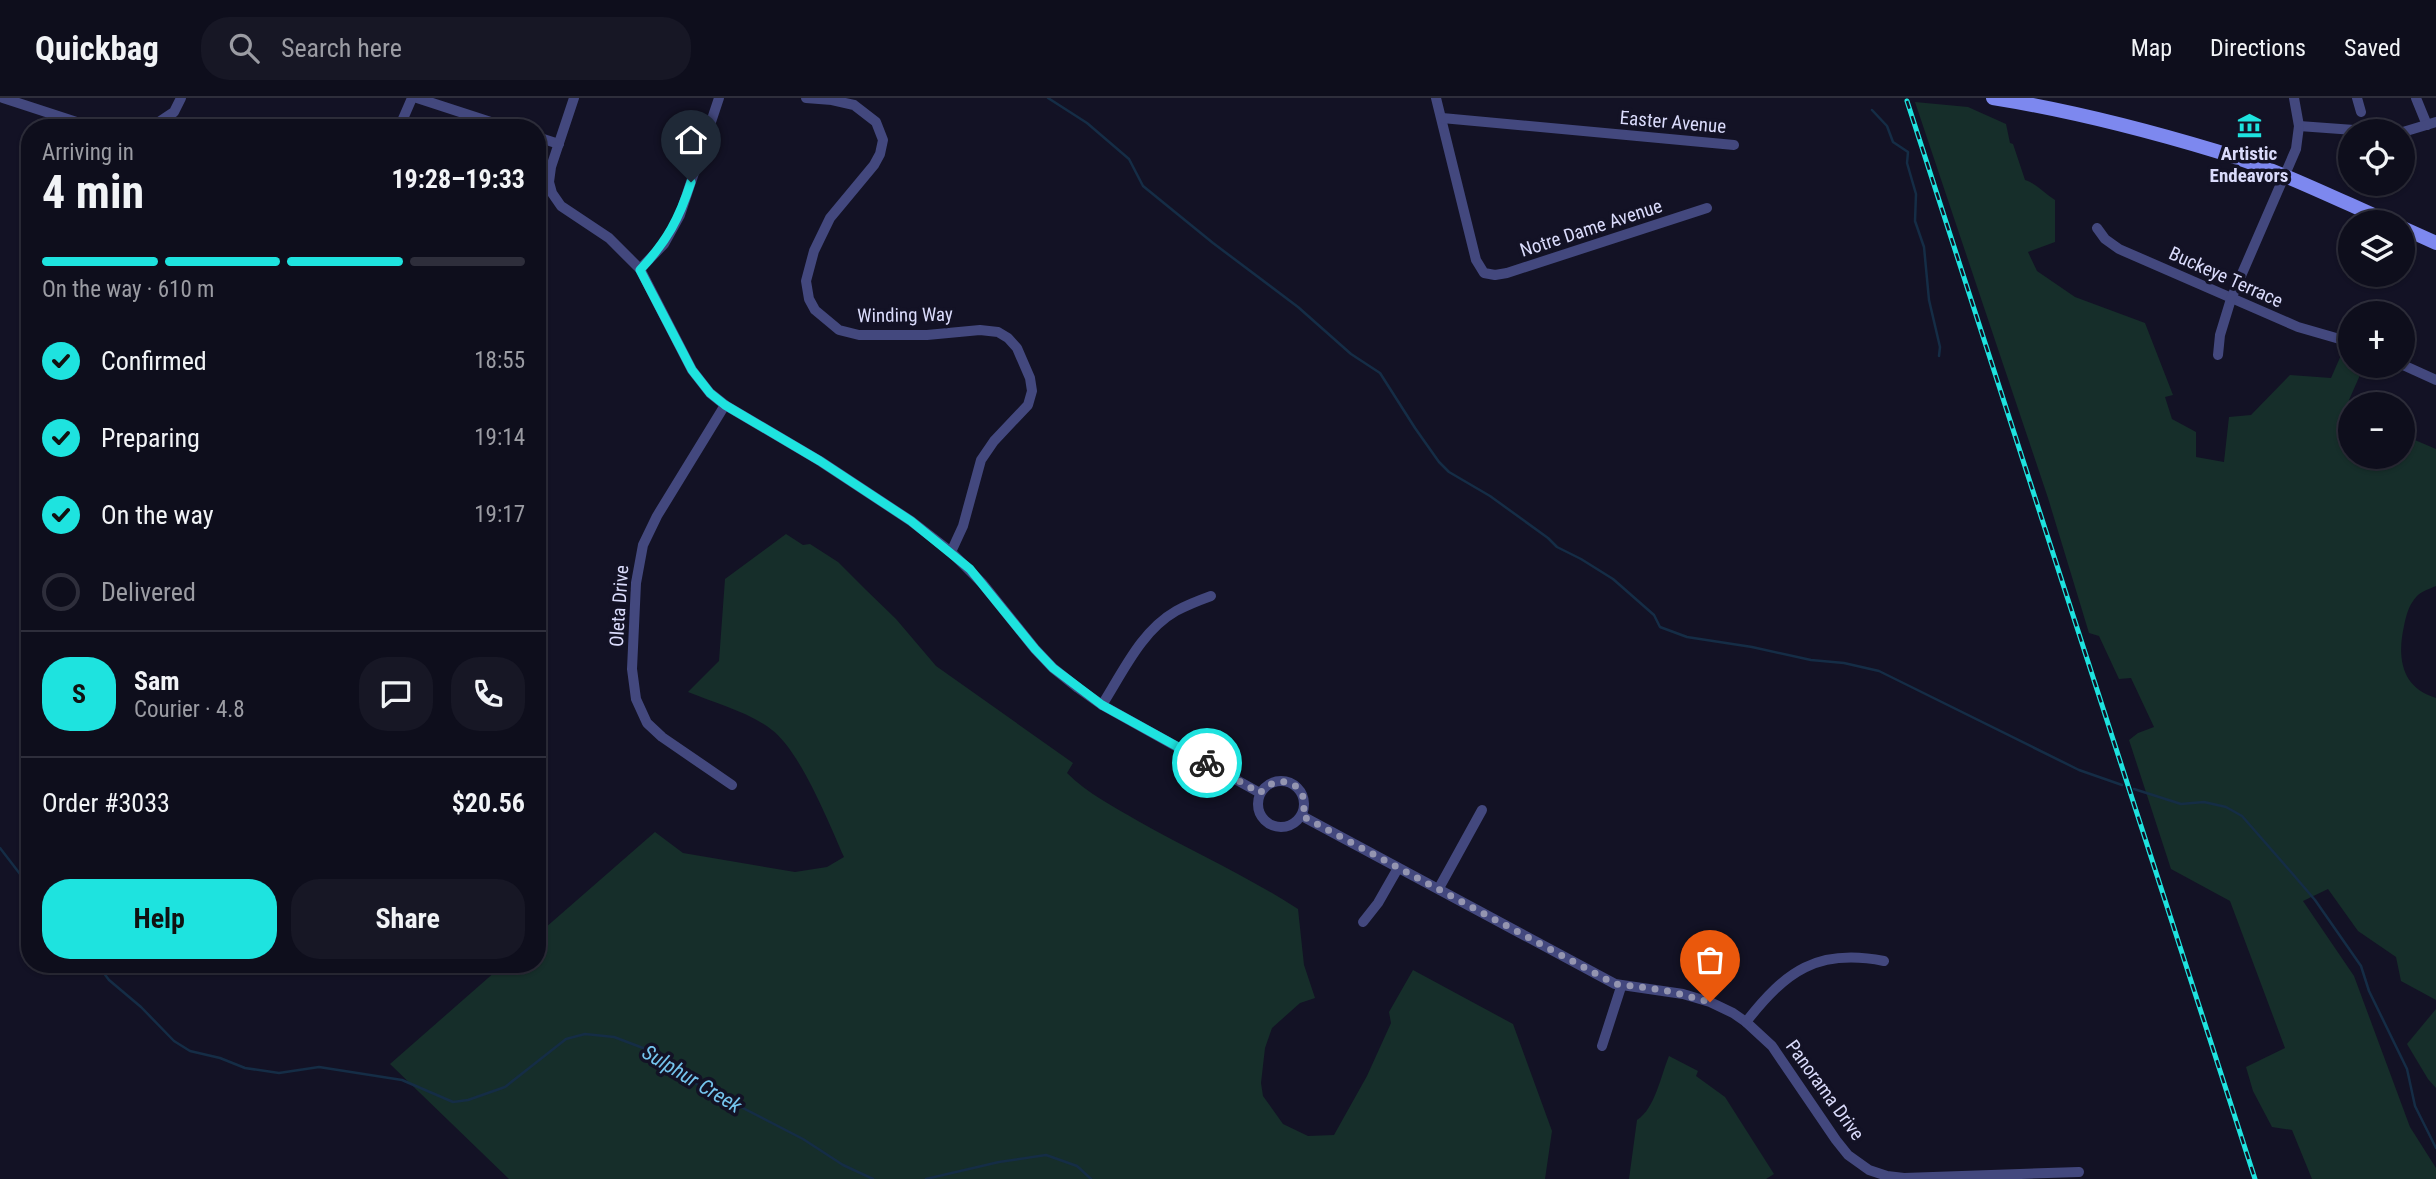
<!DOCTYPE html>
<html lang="en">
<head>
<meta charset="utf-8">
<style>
  body { margin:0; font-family:"Roboto Condensed",sans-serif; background:#171725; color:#f1f3f6; height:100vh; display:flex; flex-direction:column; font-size:26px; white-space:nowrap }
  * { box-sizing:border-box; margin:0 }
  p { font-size:23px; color:#9b9ca3 }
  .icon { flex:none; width:38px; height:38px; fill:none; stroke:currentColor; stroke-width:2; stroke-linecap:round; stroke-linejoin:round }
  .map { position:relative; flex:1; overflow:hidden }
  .sheet { position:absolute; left:21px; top:21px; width:525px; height:854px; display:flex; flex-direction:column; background:#0e0e1c; border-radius:28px; box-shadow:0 2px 5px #0004,0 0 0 2px #2e2e3b }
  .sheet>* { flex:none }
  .fabs { position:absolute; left:2338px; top:21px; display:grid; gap:14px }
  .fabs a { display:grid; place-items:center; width:77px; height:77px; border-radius:50%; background:#0e0e1c; box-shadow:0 2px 5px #0004,0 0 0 2px #2e2e3b; font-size:35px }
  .pin { position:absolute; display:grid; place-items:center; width:60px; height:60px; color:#fff; margin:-72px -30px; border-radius:50% 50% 50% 0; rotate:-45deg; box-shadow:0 0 7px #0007 }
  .pin .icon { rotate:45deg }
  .courier { position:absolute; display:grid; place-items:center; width:70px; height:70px; margin:-35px; border:5px solid #1ee3df; border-radius:50%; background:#fff; color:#222; box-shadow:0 2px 9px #0007 }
  .overview em { font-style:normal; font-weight:700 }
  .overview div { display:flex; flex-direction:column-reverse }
  .overview { display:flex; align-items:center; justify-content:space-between; height:119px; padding:0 21px }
  h1 { font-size:46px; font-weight:700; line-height:52px }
  .bar { display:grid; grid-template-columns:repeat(4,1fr); gap:10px 7px; align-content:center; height:84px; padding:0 21px }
  .bar i { height:9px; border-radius:5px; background:#2e2e3b }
  .bar .current { background:#1ee3df }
  .bar p { grid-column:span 4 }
  .line { display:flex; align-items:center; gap:18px; padding:0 21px; border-top:2px solid #2e2e3b }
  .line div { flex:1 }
  .round { display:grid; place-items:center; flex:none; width:74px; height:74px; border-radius:28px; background:#171725 }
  ol { padding:0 21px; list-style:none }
  li { display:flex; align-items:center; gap:21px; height:77px }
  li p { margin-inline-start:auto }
  li .icon { padding:7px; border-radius:50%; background:#1ee3df; color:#111; stroke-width:4 }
  li:last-child { color:#9b9ca3 }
  li i { width:38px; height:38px; border:4px solid #2e2e3b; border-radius:50% }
  .primary-button { display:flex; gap:14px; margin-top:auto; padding:14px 21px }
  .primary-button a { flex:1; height:80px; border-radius:28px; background:#1ee3df; color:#111; font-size:28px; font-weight:700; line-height:80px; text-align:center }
  .primary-button a+a { background:#171725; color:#f1f3f6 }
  header { display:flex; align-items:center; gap:42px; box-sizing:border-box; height:98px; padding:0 35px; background:#0e0e1c; border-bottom:2px solid #2e2e3b }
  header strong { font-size:33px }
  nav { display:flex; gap:38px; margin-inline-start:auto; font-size:24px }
  .search { width:490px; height:63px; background:#171725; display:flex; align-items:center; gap:18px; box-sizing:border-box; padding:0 24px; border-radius:28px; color:#9b9ca3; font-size:26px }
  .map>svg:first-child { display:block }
  .green { fill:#162e2a }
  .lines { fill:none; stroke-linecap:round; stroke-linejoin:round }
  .stream { stroke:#152d46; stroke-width:2.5 }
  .street { stroke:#43487e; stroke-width:10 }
  .secondary { stroke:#7d88ef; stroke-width:14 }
  .rail-casing { stroke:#1ee3df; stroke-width:5 }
  .rail { stroke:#131225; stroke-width:2.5; stroke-dasharray:8; stroke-linecap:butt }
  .done { stroke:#9495b0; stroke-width:7; stroke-dasharray:0 12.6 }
  .route { stroke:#1ee3df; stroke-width:9 }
  .labels { text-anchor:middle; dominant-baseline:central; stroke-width:7; stroke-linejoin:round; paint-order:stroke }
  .street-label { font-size:19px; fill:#dadbfb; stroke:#131225 }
  .poi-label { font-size:19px; font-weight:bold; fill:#dadbfb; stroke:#131225 }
  .water-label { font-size:21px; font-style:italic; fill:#75c5ee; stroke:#131225 }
</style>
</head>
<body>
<header>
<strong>Quickbag</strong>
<div class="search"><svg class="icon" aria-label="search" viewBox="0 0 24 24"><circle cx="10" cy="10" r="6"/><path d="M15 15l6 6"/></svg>Search here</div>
<nav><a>Map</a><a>Directions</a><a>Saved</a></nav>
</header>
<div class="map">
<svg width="2436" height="1081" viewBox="0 0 2436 1081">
  <rect width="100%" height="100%" fill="#131225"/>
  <g class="green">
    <path d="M 1915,4 L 1968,9 L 2006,26 L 2010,45 L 2013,46 L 2025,82 C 2036,85 2045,96 2055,102 L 2055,144 L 2028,154 L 2037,173 L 2075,199 L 2145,225 L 2173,297 L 2165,299 L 2172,321 L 2196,334 L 2196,359 L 2224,364 L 2229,319 L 2251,317 L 2290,277 L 2331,280 L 2342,255 L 2350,259 L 2350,268 L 2364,268 L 2349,302 L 2352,306 L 2350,306 L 2350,359 L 2403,359 L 2403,337 L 2436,351 L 2436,488 C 2429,491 2422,493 2417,498 C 2409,506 2406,518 2404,528 C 2397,559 2401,590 2436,600 L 2436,902 L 2401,883 L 2396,859 L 2358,833 L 2328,791 L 2303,803 L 2354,878 L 2410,1029 L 2436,1070 L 2436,1081 L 2312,1081 L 2292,1032 L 2272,1029 L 2253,993 L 2246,969 L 2285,950 L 2230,803 L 2171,771 L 2129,642 L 2138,635 L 2154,629 L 2131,580 L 2119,581 L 2099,538 L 2089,535 L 2048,400 Z"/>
    <path d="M 786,436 L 803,447 L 810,446 L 838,464 L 865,491 L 896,521 L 936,568 L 1073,665 L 1067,675 C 1088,696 1113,708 1138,723 C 1191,753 1247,778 1298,811 L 1304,867 L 1315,900 L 1300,905 L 1272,930 L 1265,950 L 1261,985 L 1263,998 L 1283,1026 L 1308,1038 L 1334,1037 L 1367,978 L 1391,925 L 1389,914 L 1413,872 L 1513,926 L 1552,1033 L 1545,1081 L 509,1081 L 390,966 L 504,866 L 537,866 L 537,837 L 655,734 L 683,755 L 795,774 L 827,769 L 844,759 C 829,725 800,653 772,632 C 749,614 715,605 688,594 L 719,563 L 725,481 Z"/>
    <path d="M 2436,911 L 2436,990 L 2428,981 L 2407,946 Z"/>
    <path d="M 1669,958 L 1698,973 L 1696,978 L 1725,999 L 1774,1076 L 1766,1081 L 1629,1081 L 1637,1022 C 1655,1011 1661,977 1669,958 Z"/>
  </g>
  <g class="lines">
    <g class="stream">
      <path d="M 1048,0 L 1087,25 L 1129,61 L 1143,88 L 1213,145 L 1298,209 L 1351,256 L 1380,275 L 1415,330 L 1439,364 L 1449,374 L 1490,398 L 1548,440 L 1557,449 L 1581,461 L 1613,481 L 1654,517 L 1660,529 L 1687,539 L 1752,549 L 1811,562 L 1844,565 L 1879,573 L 2079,672 L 2122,687"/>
      <path d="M 1872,12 L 1887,28 L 1893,44 L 1908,54 L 1907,65 L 1916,96 L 1915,123 L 1924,149 L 1929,202 L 1940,249 L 1939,258"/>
      <path d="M 2134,691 L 2181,706 L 2204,704 L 2226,709 L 2242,718 L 2291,774 L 2315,802 L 2361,868 L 2369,893 L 2407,971 L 2415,1008 L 2436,1050"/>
      <path d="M 0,750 L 30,789"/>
      <path d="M 97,866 L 109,882 L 141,909 L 174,943 L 190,953 L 220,960 L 245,970 L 279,975 L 319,969 L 402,982 L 453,1004 L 468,1002 L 505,989 L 566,941 L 585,936 L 614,939 L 651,953 L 683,979 L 803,1041 L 843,1067 L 873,1081"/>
      <path d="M 926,1081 L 999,1064 L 1046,1057 L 1077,1068 L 1091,1081"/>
    </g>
    <g class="street">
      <path d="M 3,0 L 95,30"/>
      <path d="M 417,0 L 509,30"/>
      <path d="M 574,0 L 551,69 L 549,84 L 552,95 L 561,108 L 609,140 L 640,171 L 692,272 L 710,295 L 725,307 L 820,363 L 911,423 L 951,454 L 982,485 L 1035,551 L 1053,570 L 1078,590 L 1102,607 L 1260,695"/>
      <path d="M 806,0 L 832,2 L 854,7 L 876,24 L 883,42 L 880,56 L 874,67 L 830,120 L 814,153 L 806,183 L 809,201 L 815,212 L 839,232 L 859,237 L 927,237 L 980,232 L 998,234 L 1008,240 L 1017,250 L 1030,280 L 1032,293 L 1028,307 L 994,343 L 981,362 L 963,428 L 951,454"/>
      <path d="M 1436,0 L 1476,162 L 1484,175 L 1495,177 L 1507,175 L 1707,110"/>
      <path d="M 2357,0 L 2361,14"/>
      <path d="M 2416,0 L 2427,27"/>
      <path d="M 1442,20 L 1734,47"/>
      <path d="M 2299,28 L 2368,33"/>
      <path d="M 150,30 L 174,14 L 181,0"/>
      <path d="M 399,30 L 412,0"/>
      <path d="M 2403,34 L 2436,24"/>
      <path d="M 537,39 L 559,46"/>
      <path d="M 2097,130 L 2105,141 L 2119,151 L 2298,229 L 2350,244"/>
      <path d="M 640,171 L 664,146 L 680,117 L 719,0"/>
      <path d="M 2218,257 L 2220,237 L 2231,201 L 2296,51 L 2299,28 L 2294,0"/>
      <path d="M 2403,267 L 2436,282"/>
      <path d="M 725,307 L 657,418 L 643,447 L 636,485 L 632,571 L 636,601 L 647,625 L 662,639 L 732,687"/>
      <path d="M 1102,607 C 1123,574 1141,533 1176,513 C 1187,507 1200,502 1211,498"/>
      <circle cx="1281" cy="706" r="23"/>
      <path d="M 1302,718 L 1615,886 L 1683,896 L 1710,904 L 1733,915 L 1746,924 L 1772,948 L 1836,1042 L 1848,1057 L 1869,1072 L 1887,1078 L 1904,1080 L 2079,1074"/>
      <path d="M 1439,790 L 1482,712"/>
      <path d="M 1363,824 L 1378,805 L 1398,770"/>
      <path d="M 1746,924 C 1786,873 1817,850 1884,863"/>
      <path d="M 1602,948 L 1621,889"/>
    </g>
    <g class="secondary">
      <path d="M 1993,0 C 2068,12 2143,31 2216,53 C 2276,71 2332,99 2389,124"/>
      <path d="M 2403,130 L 2436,145"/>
    </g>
    <defs>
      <path id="rail" d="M 1907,3 L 2255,1081"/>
    </defs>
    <use href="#rail" class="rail-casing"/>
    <use href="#rail" class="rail"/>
  </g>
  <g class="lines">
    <path class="done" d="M 1207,665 L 1260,695 C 1280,671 1313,688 1302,718 L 1615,886 L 1664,892 L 1710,904"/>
    <path class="route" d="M 691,84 C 679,121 667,143 640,172 L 692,272 L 710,295 L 725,307 L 820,363 L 911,423 L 970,471 L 1035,551 L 1053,570 L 1102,607 L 1207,665"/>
  </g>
  <defs>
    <symbol id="museum-bare" viewBox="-9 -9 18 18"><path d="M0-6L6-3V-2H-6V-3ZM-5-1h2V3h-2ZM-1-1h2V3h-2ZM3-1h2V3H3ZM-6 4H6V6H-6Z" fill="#1ee3df" stroke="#131225" stroke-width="2.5" paint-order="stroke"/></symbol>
  </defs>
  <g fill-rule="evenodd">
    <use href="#museum-bare" x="2232" y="10" width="35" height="35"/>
  </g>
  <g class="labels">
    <g class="street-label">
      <text transform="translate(1673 24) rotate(5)">Easter Avenue</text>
      <text transform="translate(1591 130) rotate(-18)">Notre Dame Avenue</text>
      <text transform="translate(2226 179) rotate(24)">Buckeye Terrace</text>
      <text transform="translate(905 217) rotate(-1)">Winding Way</text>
      <text transform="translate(619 508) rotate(-86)">Oleta Drive</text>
      <text transform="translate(1825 992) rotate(54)">Panorama Drive</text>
    </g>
    <g class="poi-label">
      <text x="2249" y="55">Artistic<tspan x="2249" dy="22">Endeavors</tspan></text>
    </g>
    <g class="water-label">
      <text transform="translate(692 981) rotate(31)">Sulphur Creek</text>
    </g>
  </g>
</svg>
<div class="fabs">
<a><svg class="icon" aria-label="locate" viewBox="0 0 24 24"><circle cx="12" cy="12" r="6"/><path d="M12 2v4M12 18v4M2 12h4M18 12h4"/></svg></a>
<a><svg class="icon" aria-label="layers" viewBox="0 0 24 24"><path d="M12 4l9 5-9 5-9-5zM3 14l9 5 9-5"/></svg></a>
<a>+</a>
<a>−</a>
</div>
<div class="pin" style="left:1710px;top:904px;background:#ea580c"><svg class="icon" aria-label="bag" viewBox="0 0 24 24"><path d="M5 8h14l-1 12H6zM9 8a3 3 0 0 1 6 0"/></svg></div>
<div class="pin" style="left:691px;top:84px;background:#1f2937"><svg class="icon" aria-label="home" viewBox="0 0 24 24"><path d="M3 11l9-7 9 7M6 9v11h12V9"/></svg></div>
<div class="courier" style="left:1207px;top:665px"><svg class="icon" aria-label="bike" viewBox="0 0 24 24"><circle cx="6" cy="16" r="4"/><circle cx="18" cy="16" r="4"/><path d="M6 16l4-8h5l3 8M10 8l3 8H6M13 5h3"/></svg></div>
<section class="sheet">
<div class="overview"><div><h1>4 min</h1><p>Arriving in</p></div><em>19:28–19:33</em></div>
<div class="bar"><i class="current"></i><i class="current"></i><i class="current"></i><i></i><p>On the way · 610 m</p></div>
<ol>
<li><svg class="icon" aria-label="check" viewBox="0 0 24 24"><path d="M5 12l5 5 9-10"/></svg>Confirmed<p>18:55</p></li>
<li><svg class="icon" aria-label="check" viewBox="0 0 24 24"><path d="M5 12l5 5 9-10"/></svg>Preparing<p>19:14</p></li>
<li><svg class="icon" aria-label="check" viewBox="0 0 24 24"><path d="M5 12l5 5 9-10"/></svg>On the way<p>19:17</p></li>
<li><i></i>Delivered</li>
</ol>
<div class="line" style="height:126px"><b class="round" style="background:#1ee3df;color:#111">S</b><div><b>Sam</b><p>Courier · 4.8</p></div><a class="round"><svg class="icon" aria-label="chat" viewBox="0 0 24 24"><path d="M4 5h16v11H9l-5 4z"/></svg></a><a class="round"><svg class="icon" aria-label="phone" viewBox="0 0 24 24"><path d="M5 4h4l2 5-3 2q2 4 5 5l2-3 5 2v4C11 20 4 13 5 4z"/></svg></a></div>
<div class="line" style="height:91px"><div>Order #3033</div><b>$20.56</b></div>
<div class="primary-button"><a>Help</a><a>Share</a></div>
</section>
</div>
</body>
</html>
